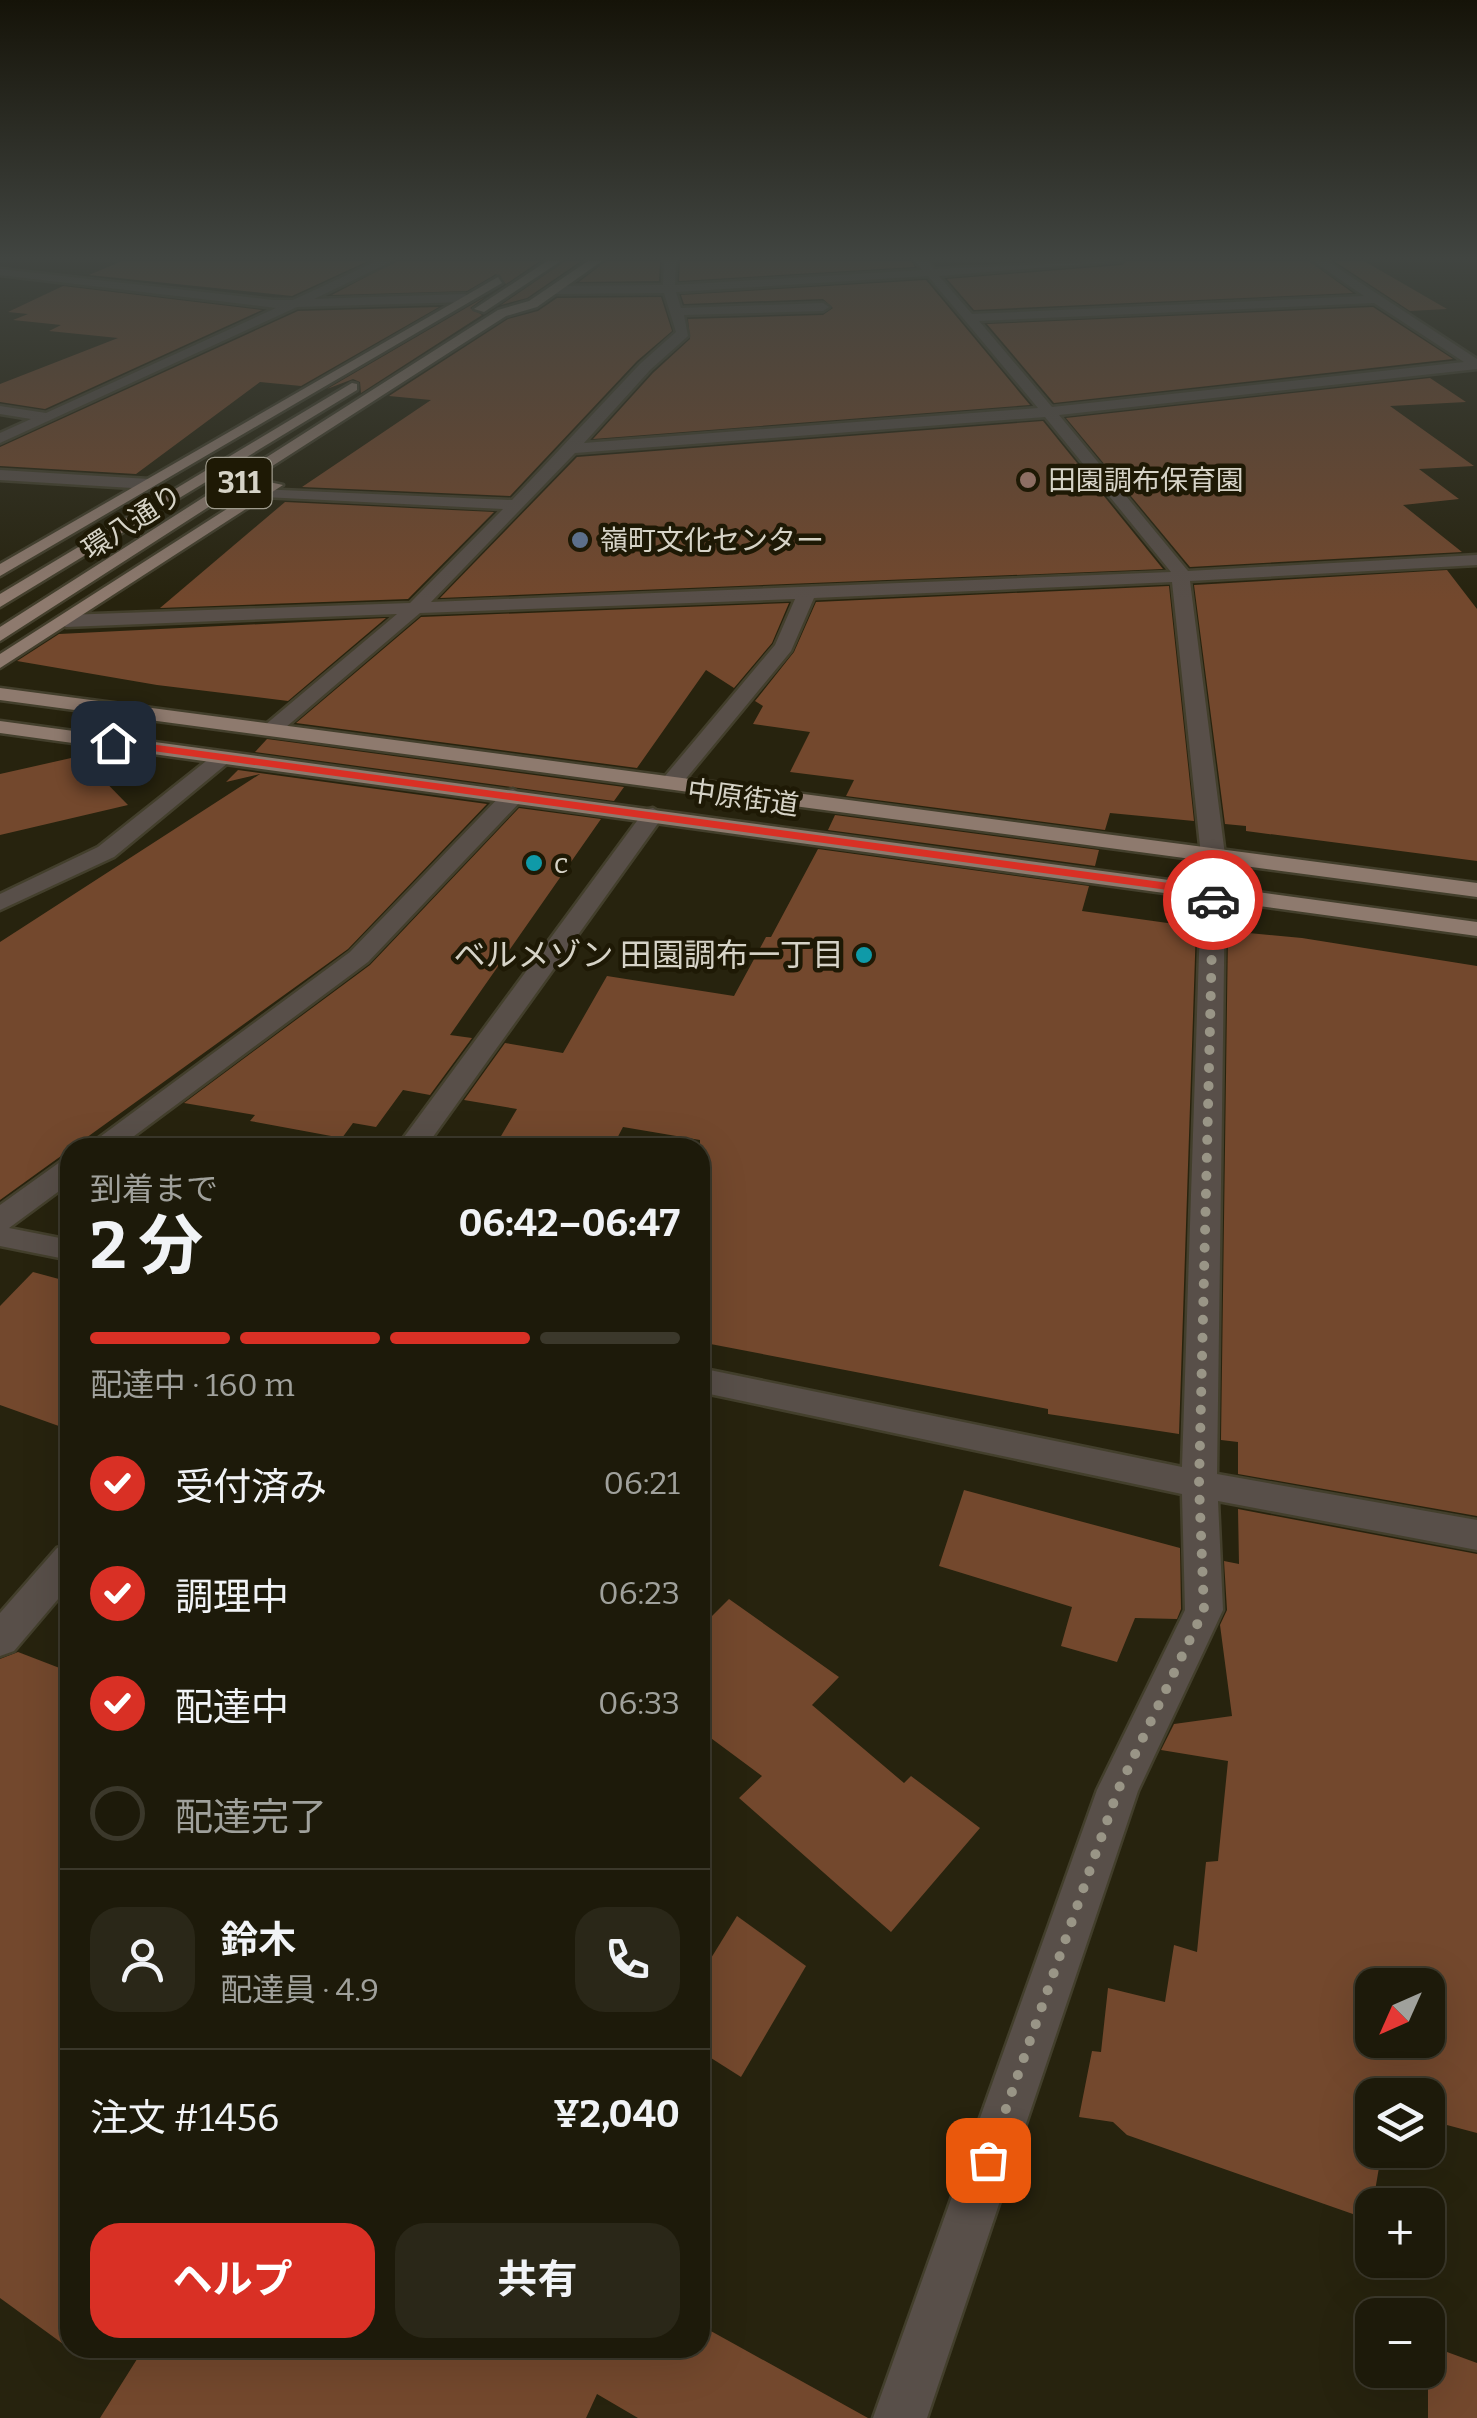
<!DOCTYPE html>
<html lang="ja">
<head>
<meta charset="utf-8">
<style>
  body { margin:0; font-family:Bitter,"Noto Sans JP",serif; background:#2a2718; color:#f1f3f6; height:100vh; display:flex; flex-direction:column; font-size:38px; white-space:nowrap }
  * { box-sizing:border-box; margin:0 }
  p { font-size:32px; color:#a0a19c }
  .icon { flex:none; width:55px; height:55px; fill:none; stroke:currentColor; stroke-width:2; stroke-linecap:round; stroke-linejoin:round }
  .map { position:relative; flex:1; overflow:hidden }
  .side { position:absolute; left:60px; top:1138px; width:650px; height:1220px; display:flex; flex-direction:column; background:#1d1a0a; border-radius:30px; box-shadow:0 10px 40px #0002,0 0 0 2px #3b382b }
  .side>* { flex:none }
  .needle { width:65px; rotate:225deg }
  .controls { position:absolute; left:1355px; top:1968px; display:grid; gap:20px }
  .controls a { display:grid; place-items:center; width:90px; height:90px; border-radius:20px; background:#1d1a0a; box-shadow:0 10px 40px #0002,0 0 0 2px #3b382b; font-size:50px }
  .pin { position:absolute; display:grid; place-items:center; width:85px; height:85px; color:#fff; margin:-42px; border-radius:20px; box-shadow:0 5px 15px #0006 }
  .courier { position:absolute; display:grid; place-items:center; width:100px; height:100px; margin:-50px; border:8px solid #d93025; border-radius:50%; background:#fff; color:#222; box-shadow:0 2px 12px #0007 }
  .head em { font-style:normal; font-weight:700 }
  .head div { display:flex; flex-direction:column-reverse }
  .head { display:flex; align-items:center; justify-content:space-between; height:170px; padding:0 30px }
  h1 { font-size:65px; font-weight:700; line-height:75px }
  .bar { display:grid; grid-template-columns:repeat(4,1fr); gap:15px 10px; align-content:center; height:120px; padding:0 30px }
  .bar i { height:12px; border-radius:8px; background:#3b382b }
  .bar .on { background:#d93025 }
  .bar p { grid-column:span 4 }
  .line { display:flex; align-items:center; gap:25px; padding:0 30px; border-top:2px solid #3b382b }
  .line div { flex:1 }
  .round { display:grid; place-items:center; flex:none; width:105px; height:105px; border-radius:30px; background:#2a2718 }
  ol { padding:0 30px; list-style:none }
  li { display:flex; align-items:center; gap:30px; height:110px }
  li p { margin-inline-start:auto }
  li .icon { padding:10px; border-radius:50%; background:#d93025; color:#fff; stroke-width:4 }
  li:last-child { color:#a0a19c }
  li i { width:55px; height:55px; border:5px solid #3b382b; border-radius:50% }
  .cta { display:flex; gap:20px; margin-top:auto; padding:20px 30px }
  .cta a { flex:1; height:115px; border-radius:30px; background:#d93025; color:#fff; font-size:40px; font-weight:700; line-height:115px; text-align:center }
  .cta a+a { background:#2a2718; color:#f1f3f6 }
  .map>svg:first-child { display:block }
  .building { fill:#73482d; fill-rule:evenodd }
  .lines { fill:none; stroke-linecap:round; stroke-linejoin:round }
  .minor-casing { stroke:#433f2c; stroke-width:5 }
  .major-casing { stroke:#433f2c; stroke-width:5 }
  .minor { fill:#584f49; fill-rule:evenodd }
  .major { fill:#8e7a6e; fill-rule:evenodd }
  .route { fill:#d93025 }
  .done { stroke:#999586; stroke-width:10; stroke-dasharray:0 18 }
  .education-dot { fill:#8d6e63; stroke:#1e1905; stroke-width:4 }
  .service-dot { fill:#5c6f8a; stroke:#1e1905; stroke-width:4 }
  .culture-dot { fill:#0f9aa8; stroke:#1e1905; stroke-width:4 }
  .labels { text-anchor:middle; dominant-baseline:central; stroke-width:9; stroke-linejoin:round; paint-order:stroke }
  .far-poi-label { font-size:28px; fill:#d6d3c7; stroke:#1e1905; text-anchor:start }
  .far-street-label { font-size:28px; fill:#d6d3c7; stroke:#1e1905 }
  .shield { fill:#1e1905; stroke:#9f9b8d; stroke-width:2.5 }
  .shield-label { font-size:30px; font-weight:bold; fill:#d6d3c7 }
  .poi-label { font-size:32px; fill:#d6d3c7; stroke:#1e1905; text-anchor:end }
</style>
</head>
<body>
<div class="map">
<svg width="1477" height="2418" viewBox="0 0 1477 2418">
  <rect width="100%" height="100%" fill="#27230e"/>
  <g class="building">
    <path d="M 122,261 L 368,261 L 292,296 L 89,275 Z"/>
    <path d="M 396,261 L 540,261 L 506,284 L 496,274 L 467,291 L 332,295 Z"/>
    <path d="M 565,261 L 581,261 L 527,298 L 501,305 Z"/>
    <path d="M 606,261 L 660,261 L 659,281 L 579,282 Z"/>
    <path d="M 680,261 L 911,261 L 915,267 L 679,281 Z"/>
    <path d="M 1126,261 L 1309,261 L 1353,293 L 974,310 L 947,279 L 1122,265 Z"/>
    <path d="M 1334,261 L 1364,261 L 1447,309 L 1410,311 Z"/>
    <path d="M 926,280 L 1030,405 L 593,439 L 653,373 L 690,339 L 688,319 L 823,315 L 833,308 L 823,299 L 684,304 L 681,295 Z"/>
    <path d="M 63,286 L 262,310 L 45,409 L 0,402 L 0,384 L 118,338 L 49,331 L 61,325 L 13,320 L 28,314 L 8,312 Z"/>
    <path d="M 485,297 L 470,308 L 482,315 L 361,393 L 360,382 L 353,379 L 327,389 Z"/>
    <path d="M 661,297 L 672,331 L 637,361 L 510,496 L 302,487 L 431,400 L 389,396 L 508,319 L 538,311 L 557,298 Z"/>
    <path d="M 439,307 L 301,386 L 260,382 L 136,474 L 0,466 L 0,447 L 298,311 Z"/>
    <path d="M 1373,307 L 1453,359 L 1054,403 L 987,324 Z"/>
    <path d="M 1430,378 L 1466,402 L 1390,406 L 1474,466 L 1419,469 L 1459,499 L 1403,505 L 1462,552 L 1190,567 L 1066,418 Z"/>
    <path d="M 1043,421 L 1163,569 L 440,598 L 577,457 Z"/>
    <path d="M 285,502 L 494,512 L 408,599 L 160,608 Z"/>
    <path d="M 1447,570 L 1477,609 L 1477,861 L 1246,831 L 1246,826 L 1225,824 L 1194,585 Z"/>
    <path d="M 1169,586 L 1194,821 L 1110,813 L 1105,830 L 846,796 L 854,780 L 790,772 L 810,732 L 753,724 L 763,706 L 755,701 L 794,652 L 816,602 Z"/>
    <path d="M 789,603 L 772,643 L 734,688 L 706,670 L 637,768 L 296,723 L 421,617 Z"/>
    <path d="M 386,618 L 288,701 L 157,685 L 17,661 L 59,634 Z"/>
    <path d="M 267,739 L 624,787 L 614,801 L 255,752 Z"/>
    <path d="M 80,756 L 128,805 L 0,835 L 0,774 Z"/>
    <path d="M 238,770 L 487,804 L 348,949 L 0,1200 L 0,942 L 260,774 L 226,782 Z"/>
    <path d="M 519,808 L 601,819 L 450,1035 L 472,1038 L 430,1095 L 403,1090 L 376,1127 L 353,1123 L 342,1138 L 250,1121 L 255,1115 L 184,1103 L 370,965 Z"/>
    <path d="M 835,815 L 1099,850 L 1095,866 L 828,830 Z"/>
    <path d="M 818,849 L 1089,886 L 1082,911 L 1196,927 L 1179,1434 L 1048,1414 L 1048,1409 L 700,1342 L 700,1140 L 623,1127 L 612,1148 L 494,1148 L 517,1109 L 464,1100 L 505,1043 L 563,1053 L 607,976 L 734,996 L 766,937 L 771,937 Z"/>
    <path d="M 1228,931 L 1302,938 L 1477,966 L 1477,1516 L 1238,1474 L 1238,1442 L 1221,1440 Z"/>
    <path d="M 33,1272 L 70,1282 L 70,1430 L 0,1405 L 0,1306 Z"/>
    <path d="M 964,1490 L 1180,1548 L 1181,1609 L 1177,1619 L 1135,1618 L 1117,1662 L 1061,1646 L 1072,1607 L 939,1566 Z"/>
    <path d="M 1238,1509 L 1477,1554 L 1477,2133 L 1428,2120 L 1428,2095 L 1372,2095 L 1372,2150 L 1382,2150 L 1370,2220 L 1127,2135 L 1113,2122 L 1079,2117 L 1092,2051 L 1101,2052 L 1108,1988 L 1165,2002 L 1174,1945 L 1197,1952 L 1206,1862 L 1218,1861 L 1228,1761 L 1161,1750 L 1174,1724 L 1232,1716 L 1220,1625 L 1227,1610 L 1224,1561 L 1239,1564 ZM 1372,1985 L 1428,1985 L 1428,2040 L 1372,2040 Z"/>
    <path d="M 729,1599 L 839,1677 L 812,1705 L 904,1783 L 911,1776 L 980,1828 L 891,1932 L 739,1798 L 762,1776 L 700,1730 L 700,1628 Z"/>
    <path d="M 18,1652 L 70,1672 L 70,2349 L 0,2298 L 0,1659 Z"/>
    <path d="M 737,1916 L 806,1966 L 741,2077 L 700,2051 L 700,1976 Z"/>
    <path d="M 700,2325 L 868,2418 L 638,2418 L 597,2394 L 586,2418 L 100,2418 L 144,2348 L 700,2348 Z"/>
    <path d="M 1428,2345 L 1477,2363 L 1477,2418 L 1428,2418 Z"/>
  </g>
  <g class="lines">
    <defs>
      <g id="minor">
        <path d="M 377,261 L 393,261 L 314,299 L 465,294 L 471,298 L 465,302 L 297,307 L 0,443 L 0,433 L 31,419 L 0,414 L 0,406 L 46,413 L 276,308 L 0,275 L 0,269 L 273,300 L 293,300 Z"/>
        <path d="M 664,261 L 676,261 L 675,285 L 922,270 L 915,261 L 927,261 L 934,269 L 1122,261 L 939,276 L 972,314 L 1364,296 L 1313,261 L 1327,261 L 1477,359 L 1477,369 L 1059,415 L 1188,571 L 1477,555 L 1477,565 L 1190,581 L 1225,855 L 1213,862 L 1201,855 L 1172,582 L 814,598 L 791,651 L 679,787 L 671,788 L 660,782 L 775,645 L 795,599 L 420,613 L 279,733 L 265,733 L 262,729 L 265,725 L 397,614 L 66,627 L 57,621 L 66,615 L 410,603 L 503,509 L 264,497 L 258,495 L 258,489 L 512,500 L 640,364 L 676,332 L 664,293 L 553,294 L 547,290 L 553,286 L 663,285 ZM 928,276 L 1038,408 L 584,443 L 650,370 L 688,336 L 684,315 L 823,311 L 829,307 L 823,303 L 681,308 L 676,292 ZM 1374,303 L 1464,362 L 1052,407 L 979,321 ZM 1045,417 L 1171,572 L 431,602 L 575,453 Z"/>
        <path d="M 0,470 L 149,479 L 157,484 L 149,489 L 0,480 Z"/>
        <path d="M 222,752 L 233,758 L 229,762 L 114,857 L 0,910 L 0,894 L 98,847 L 215,754 Z"/>
        <path d="M 513,789 L 524,796 L 521,801 L 368,962 L 118,1148 L 85,1148 L 350,952 L 505,791 Z"/>
        <path d="M 653,808 L 664,815 L 425,1148 L 396,1148 L 645,810 Z"/>
        <path d="M 1213,886 L 1225,893 L 1217,1474 L 1477,1520 L 1477,1550 L 1218,1501 L 1223,1610 L 1138,1791 L 927,2418 L 873,2418 L 1097,1790 L 1185,1610 L 1182,1494 L 700,1392 L 700,1368 L 1182,1467 L 1201,893 Z"/>
        <path d="M 70,1160 L 70,1183 L 9,1228 L 70,1240 L 70,1260 L 0,1246 L 0,1205 L 60,1162 Z"/>
        <path d="M 70,1544 L 70,1585 L 14,1651 L 0,1656 L 0,1613 L 57,1548 Z"/>
      </g>
      <g id="major">
        <path d="M 547,261 L 561,261 L 484,312 L 474,309 Z"/>
        <path d="M 588,261 L 602,261 L 537,307 L 506,316 L 0,641 L 0,627 L 498,310 L 529,301 Z"/>
        <path d="M 498,277 L 502,283 L 0,576 L 0,564 Z"/>
        <path d="M 352,383 L 357,384 L 357,390 L 0,607 L 0,594 Z"/>
        <path d="M 269,482 L 283,485 L 0,668 L 0,654 Z"/>
        <path d="M 0,688 L 1477,883 L 1477,897 L 0,700 Z"/>
        <path d="M 0,721 L 1477,922 L 1477,936 L 0,733 Z"/>
      </g>
    </defs>
    <use href="#minor" class="minor-casing"/>
    <use href="#major" class="major-casing"/>
    <use href="#minor" class="minor"/>
    <use href="#major" class="major"/>
  </g>
  <linearGradient id="sky" x2="0" y2="1"><stop stop-color="#151308"/><stop offset="0.43" stop-color="#414541"/><stop offset="1" stop-color="#414541" stop-opacity="0"/></linearGradient>
  <rect width="1477" height="600" fill="url(#sky)"/>
  <path class="route" d="M 113,739 L 1213,889 L 1219,893 L 1220,900 L 1213,904 L 1207,896 L 1190,893 L 109,745 Z"/>
  <g class="lines">
    <path class="done" d="M 988,2160 L 1118,1790 L 1204,1610 L 1199,1484 L 1213,900"/>
  </g>
  <circle class="education-dot" cx="1028" cy="480" r="10"/>
  <circle class="service-dot" cx="580" cy="540" r="10"/>
  <g class="culture-dot">
    <circle cx="534" cy="863" r="10"/>
    <circle cx="864" cy="955" r="10"/>
  </g>
  <g class="labels">
    <g class="far-poi-label">
      <text x="1048" y="480">田園調布保育園</text>
      <text x="600" y="540">嶺町文化センター</text>
      <text x="554" y="863">c</text>
    </g>
    <g class="far-street-label">
      <text transform="translate(132 522) rotate(-33)">環八通り</text>
      <text transform="translate(743 798) rotate(8)">中原街道</text>
    </g>
    <rect class="shield" x="206.5" y="458" width="65" height="50" rx="8"/>
    <g class="shield-label">
      <text x="239" y="483">311</text>
    </g>
    <g class="poi-label">
      <text x="844" y="955">ベルメゾン 田園調布一丁目</text>
    </g>
  </g>
</svg>
<div class="controls">
<a><svg class="needle" viewBox="-14 -14 28 28"><path d="M0-13l5 13h-10z" fill="#e53935"/><path d="M0 13l5-13h-10z" fill="#a0a19c"/></svg></a>
<a><svg class="icon" aria-label="layers" viewBox="0 0 24 24"><path d="M12 4l9 5-9 5-9-5zM3 14l9 5 9-5"/></svg></a>
<a>+</a>
<a>−</a>
</div>
<div class="pin" style="left:988px;top:2160px;background:#ea580c"><svg class="icon" aria-label="bag" viewBox="0 0 24 24"><path d="M5 8h14l-1 12H6zM9 8a3 3 0 0 1 6 0"/></svg></div>
<div class="pin" style="left:113px;top:743px;background:#1f2937"><svg class="icon" aria-label="home" viewBox="0 0 24 24"><path d="M3 11l9-7 9 7M6 9v11h12V9"/></svg></div>
<div class="courier" style="left:1213px;top:900px"><svg class="icon" aria-label="car" viewBox="0 0 24 24"><path d="M5 17H2v-5l4-1 3-4h7l3 4 3 1v5h-3M9 17h6M6 11h13"/><circle cx="7" cy="17" r="2"/><circle cx="17" cy="17" r="2"/></svg></div>
<section class="side">
<div class="head"><div><h1>2 分</h1><p>到着まで</p></div><em>06:42–06:47</em></div>
<div class="bar"><i class="on"></i><i class="on"></i><i class="on"></i><i></i><p>配達中 · 160 m</p></div>
<ol>
<li><svg class="icon" aria-label="check" viewBox="0 0 24 24"><path d="M5 12l5 5 9-10"/></svg>受付済み<p>06:21</p></li>
<li><svg class="icon" aria-label="check" viewBox="0 0 24 24"><path d="M5 12l5 5 9-10"/></svg>調理中<p>06:23</p></li>
<li><svg class="icon" aria-label="check" viewBox="0 0 24 24"><path d="M5 12l5 5 9-10"/></svg>配達中<p>06:33</p></li>
<li><i></i>配達完了</li>
</ol>
<div class="line" style="height:180px"><a class="round"><svg class="icon" aria-label="person" viewBox="0 0 24 24"><circle cx="12" cy="8" r="4"/><path d="M4 21q1-7 8-7t8 7"/></svg></a><div><b>鈴木</b><p>配達員 · 4.9</p></div><a class="round"><svg class="icon" aria-label="phone" viewBox="0 0 24 24"><path d="M5 4h4l2 5-3 2q2 4 5 5l2-3 5 2v4C11 20 4 13 5 4z"/></svg></a></div>
<div class="line" style="height:130px"><div>注文 #1456</div><b>¥2,040</b></div>
<div class="cta"><a>ヘルプ</a><a>共有</a></div>
</section>
</div>
</body>
</html>
